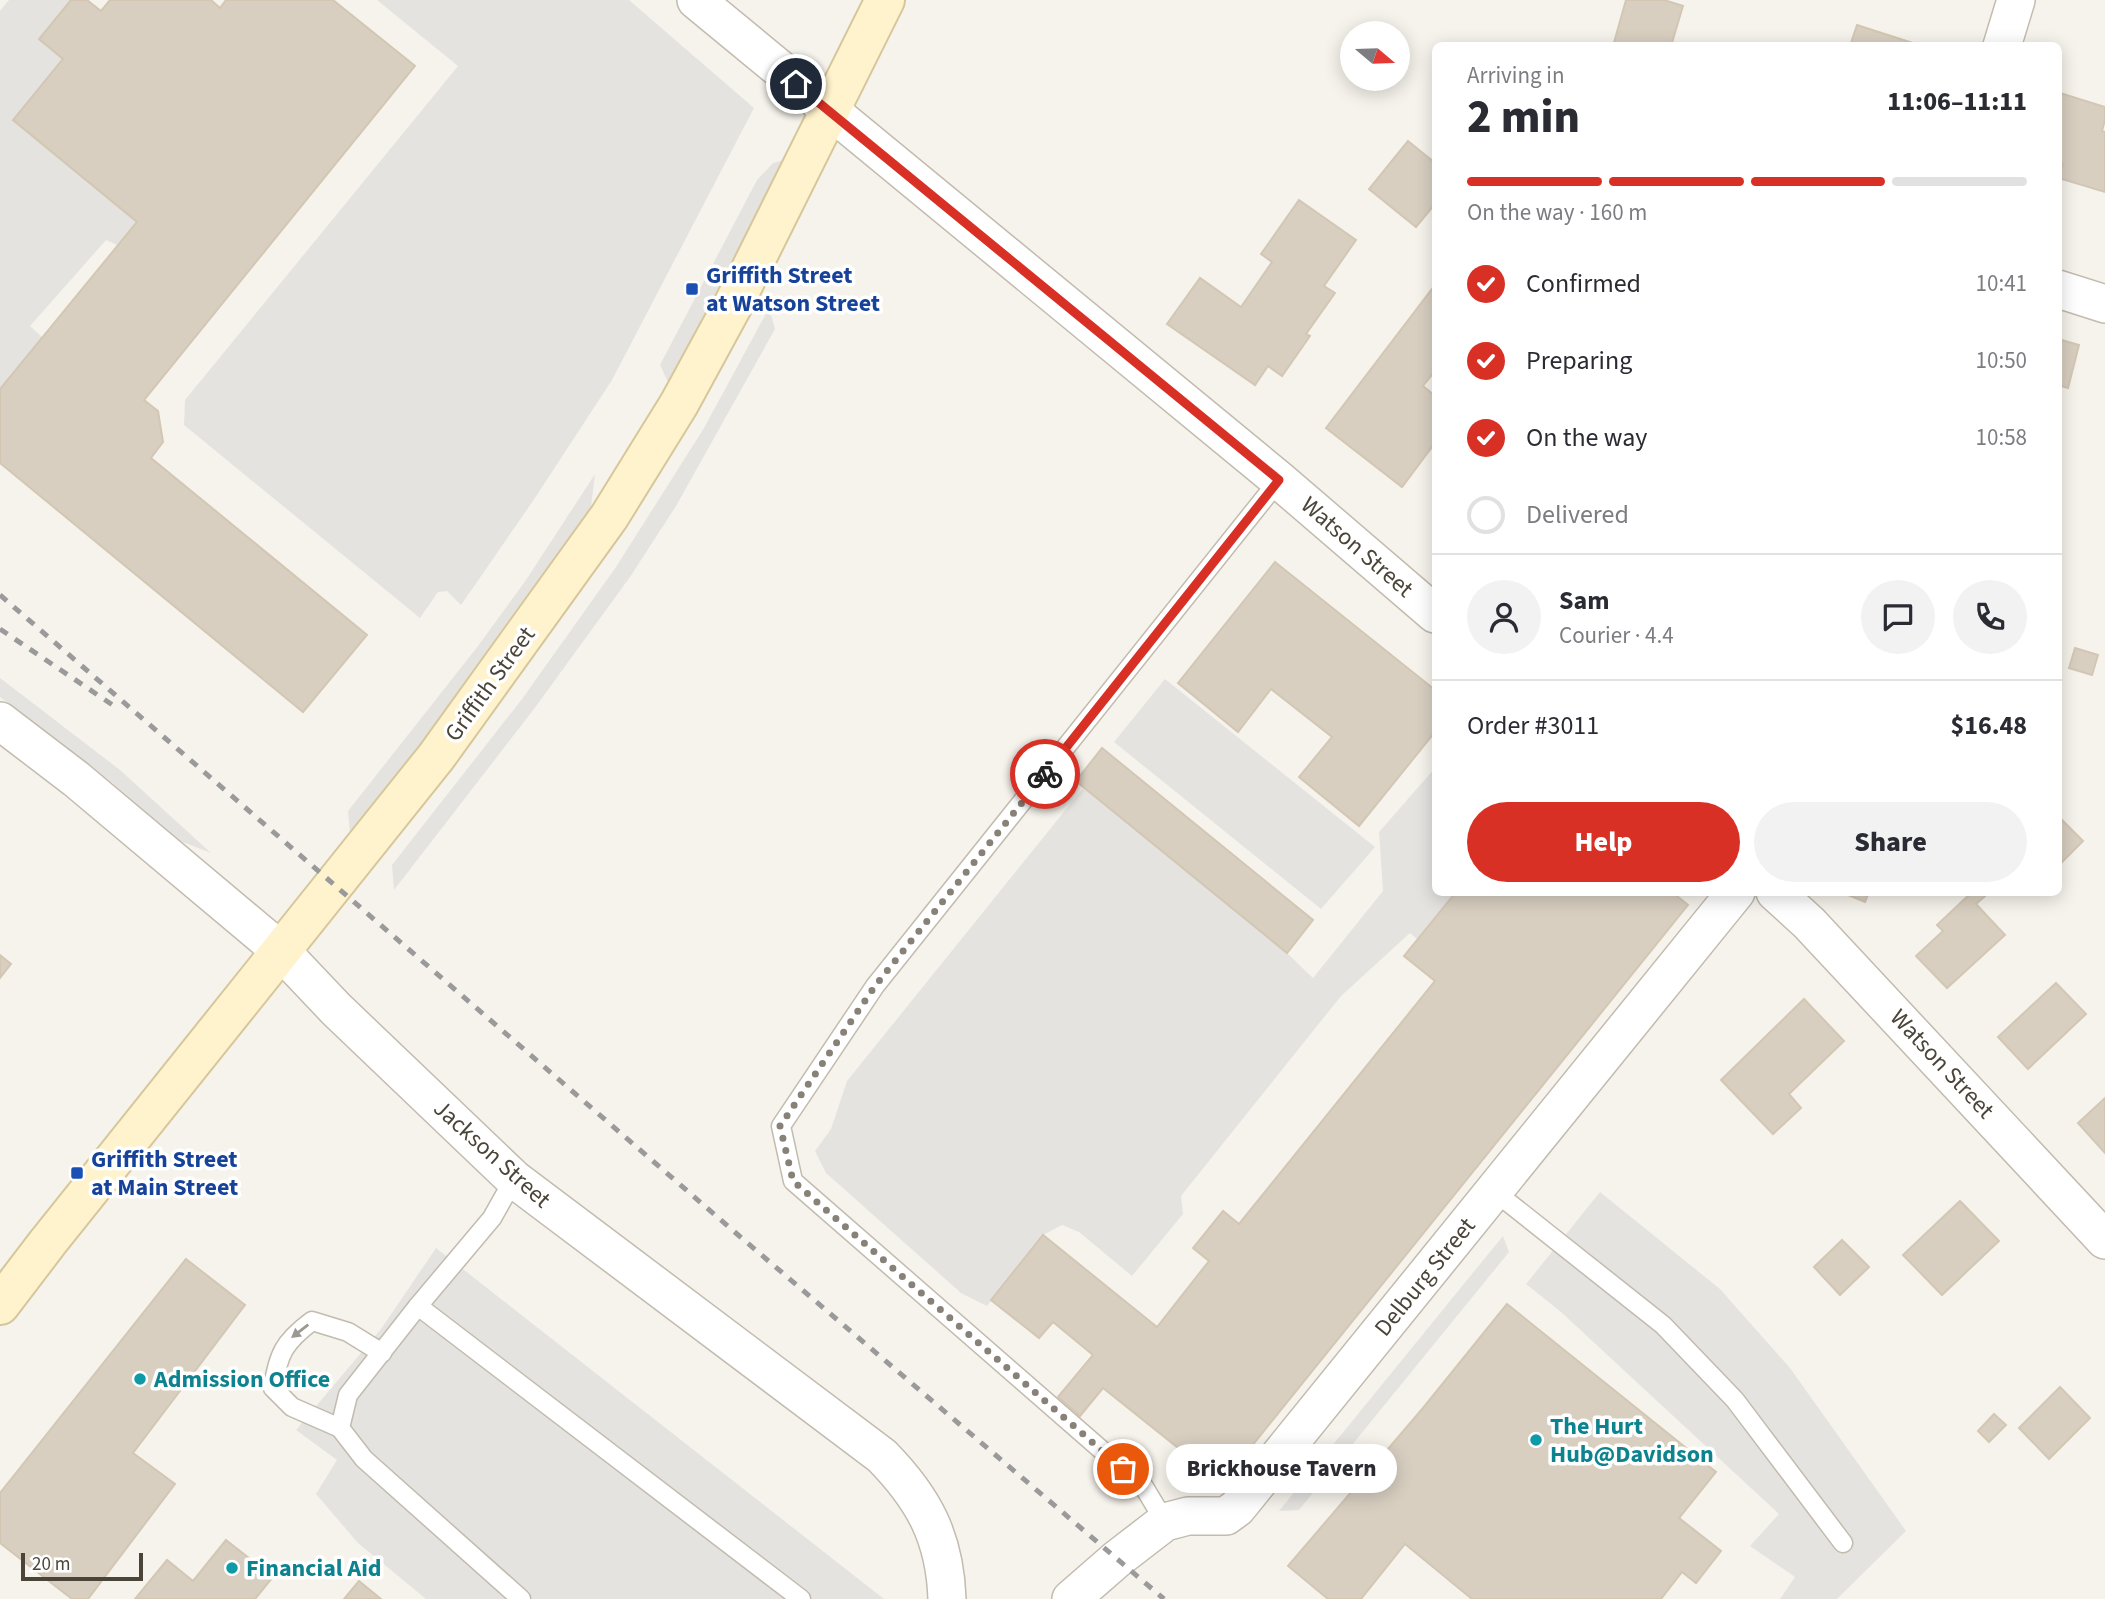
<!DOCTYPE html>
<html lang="en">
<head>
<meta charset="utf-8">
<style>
  body { margin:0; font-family:"Source Sans 3",sans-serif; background:#f2f2f3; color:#2b2b33; height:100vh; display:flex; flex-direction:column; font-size:26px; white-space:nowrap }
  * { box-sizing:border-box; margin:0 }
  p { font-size:23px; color:#7c7c81 }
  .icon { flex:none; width:38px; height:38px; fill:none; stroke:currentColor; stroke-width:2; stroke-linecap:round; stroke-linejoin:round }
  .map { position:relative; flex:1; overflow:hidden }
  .details { position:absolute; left:1432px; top:42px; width:630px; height:854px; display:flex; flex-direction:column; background:#fff; border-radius:10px; box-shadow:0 4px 18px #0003 }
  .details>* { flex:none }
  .needle { width:46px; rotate:109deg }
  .fabs { position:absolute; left:1340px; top:21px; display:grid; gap:14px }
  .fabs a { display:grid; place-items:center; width:70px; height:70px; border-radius:50%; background:#fff; box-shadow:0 4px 18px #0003; font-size:35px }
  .scale { position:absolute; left:21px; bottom:18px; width:122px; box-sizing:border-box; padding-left:7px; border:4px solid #4b4439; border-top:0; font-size:19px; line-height:24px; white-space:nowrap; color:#4b4439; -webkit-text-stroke:5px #fff; paint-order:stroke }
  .pin { position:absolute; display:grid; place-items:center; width:60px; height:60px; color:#fff; margin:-30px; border:4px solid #fff; border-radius:50%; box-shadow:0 2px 7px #0007 }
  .courier { position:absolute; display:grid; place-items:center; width:70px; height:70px; margin:-35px; border:5px solid #d93025; border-radius:50%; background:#fff; color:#222; box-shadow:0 2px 9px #0007 }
  .bubble { position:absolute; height:49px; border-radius:24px; background:#fff; box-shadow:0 4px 18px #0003; font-size:23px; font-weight:800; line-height:49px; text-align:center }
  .overview em { font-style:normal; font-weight:800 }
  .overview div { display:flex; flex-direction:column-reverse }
  .overview { display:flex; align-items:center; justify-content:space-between; height:119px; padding:0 35px }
  h1 { font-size:46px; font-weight:800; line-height:52px }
  .bar { display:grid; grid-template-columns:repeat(4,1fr); gap:10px 7px; align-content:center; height:84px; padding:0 35px }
  .bar i { height:9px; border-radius:5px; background:#e1e1e2 }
  .bar .current { background:#d93025 }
  .bar p { grid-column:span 4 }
  .line { display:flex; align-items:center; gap:18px; padding:0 35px; border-top:2px solid #e1e1e2 }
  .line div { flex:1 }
  .round { display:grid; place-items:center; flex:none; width:74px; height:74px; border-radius:37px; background:#f2f2f3 }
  ol { padding:0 35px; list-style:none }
  li { display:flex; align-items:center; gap:21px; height:77px }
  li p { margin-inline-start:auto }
  li .icon { padding:7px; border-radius:50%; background:#d93025; color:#fff; stroke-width:4 }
  li:last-child { color:#7c7c81 }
  li i { width:38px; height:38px; border:4px solid #e1e1e2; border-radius:50% }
  .primary-button { display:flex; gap:14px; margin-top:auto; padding:14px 35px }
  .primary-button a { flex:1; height:80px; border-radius:42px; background:#d93025; color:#fff; font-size:28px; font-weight:800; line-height:80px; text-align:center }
  .primary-button a+a { background:#f2f2f3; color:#2b2b33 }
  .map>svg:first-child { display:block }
  .parking { fill:#e5e3e0 }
  .building { fill:#d8cfc1; stroke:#d3c7b4; stroke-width:2 }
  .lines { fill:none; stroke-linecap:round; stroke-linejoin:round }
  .service-casing { stroke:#c2bbae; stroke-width:21 }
  .minor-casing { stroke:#c2bbae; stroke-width:40 }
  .secondary-casing { stroke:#d6c79b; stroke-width:42 }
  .service { stroke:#fff; stroke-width:18 }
  .minor { stroke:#fff; stroke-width:37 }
  .secondary { stroke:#fff3cd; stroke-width:38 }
  .rail { stroke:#9a9a9a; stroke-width:5; stroke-dasharray:9 9; stroke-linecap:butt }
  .oneway { fill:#9c9892 }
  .done { stroke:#878178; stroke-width:7; stroke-dasharray:0 12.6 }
  .route { stroke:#d93025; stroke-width:9 }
  .transit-dot { fill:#1a4fb4; stroke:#fff; stroke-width:2.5 }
  .culture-dot { fill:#0f9aa8; stroke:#fff; stroke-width:2.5 }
  .labels { text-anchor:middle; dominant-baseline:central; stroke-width:7; stroke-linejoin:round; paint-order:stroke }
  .transit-label { font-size:24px; font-weight:bold; fill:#164399; stroke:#fff; text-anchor:start }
  .street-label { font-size:24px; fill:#4b4439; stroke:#fff }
  .culture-label { font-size:24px; font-weight:bold; fill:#0d838f; stroke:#fff; text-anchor:start }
</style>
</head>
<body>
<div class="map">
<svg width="2105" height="1599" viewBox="0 0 2105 1599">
  <rect width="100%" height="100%" fill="#f6f3ec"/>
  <g class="parking">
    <path d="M 9,0 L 71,0 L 44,33 L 171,201 L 130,251 L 106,240 L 30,326 L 43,338 L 0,389 L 0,11 Z"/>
    <path d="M 377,0 L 629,0 L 754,108 L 612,380 L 533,501 L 461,605 L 447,591 L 438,592 L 420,618 L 184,425 L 185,400 L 458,66 Z"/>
    <path d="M 784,160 L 715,299 L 668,382 L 660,365 L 757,180 L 773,163 Z"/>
    <path d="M 769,308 L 775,329 L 676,506 L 630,577 L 534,709 L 394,890 L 392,865 L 522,699 L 616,567 L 704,428 Z"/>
    <path d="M 595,474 L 591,507 L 584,520 L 466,687 L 350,834 L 348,811 L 478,646 L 526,580 Z"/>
    <path d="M 0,678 L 120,770 L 211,853 L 175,839 L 111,782 L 0,697 Z"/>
    <path d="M 1165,679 L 1375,847 L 1321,909 L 1114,742 Z"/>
    <path d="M 1435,768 L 1435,892 L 1489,893 L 1436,956 L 1410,933 L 1341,996 L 1181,1196 L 1183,1214 L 1132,1276 L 1079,1232 L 1062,1225 L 1043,1235 L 987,1306 L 961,1293 L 826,1173 L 815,1151 L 831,1129 L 847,1081 L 1084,787 L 1287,953 L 1313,978 L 1383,891 L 1379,832 Z"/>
    <path d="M 1600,1192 L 1720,1289 L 1790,1368 L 1906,1531 L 1837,1599 L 1780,1599 L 1795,1577 L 1750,1546 L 1779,1514 L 1561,1312 L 1526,1284 Z"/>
    <path d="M 1503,1236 L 1509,1252 L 1299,1510 L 1279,1511 Z"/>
    <path d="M 436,1248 L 884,1599 L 426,1599 L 358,1543 L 316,1494 L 337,1460 L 296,1430 L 381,1329 Z"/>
  </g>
  <g class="building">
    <path d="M 71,0 L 87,0 L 101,11 L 110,0 L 211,0 L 220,8 L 226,0 L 333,0 L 415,66 L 144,400 L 158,411 L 163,442 L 151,458 L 367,635 L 303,712 L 0,463 L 0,389 L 137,222 L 13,120 L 63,59 L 39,39 Z"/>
    <path d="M 1626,0 L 1664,0 L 1683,6 L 1671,46 L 1613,46 Z"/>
    <path d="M 1857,25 L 1922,46 L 1850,46 Z"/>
    <path d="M 2060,93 L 2105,107 L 2105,120 L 2102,131 L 2105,132 L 2105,192 L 2059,178 L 2063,164 L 2058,163 L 2058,100 Z"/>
    <path d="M 1408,141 L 1435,163 L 1435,204 L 1416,227 L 1369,189 Z"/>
    <path d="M 1299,200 L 1356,240 L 1324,286 L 1335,293 L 1306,334 L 1310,336 L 1282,376 L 1268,366 L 1255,385 L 1167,324 L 1200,278 L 1241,307 L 1272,262 L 1261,254 Z"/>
    <path d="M 1435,285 L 1435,371 L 1423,386 L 1435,396 L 1435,443 L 1402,487 L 1326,428 Z"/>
    <path d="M 2058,339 L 2079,345 L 2068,388 L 2058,385 Z"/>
    <path d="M 1275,562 L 1435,690 L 1435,732 L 1359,826 L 1299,777 L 1332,737 L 1271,689 L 1238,732 L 1178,683 Z"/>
    <path d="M 2075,648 L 2098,655 L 2092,675 L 2069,668 Z"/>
    <path d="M 1102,748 L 1313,920 L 1287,953 L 1076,781 Z"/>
    <path d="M 2058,816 L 2083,841 L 2058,866 Z"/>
    <path d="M 1456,892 L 1672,892 L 1688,905 L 1222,1483 L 1103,1388 L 1080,1416 L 1058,1397 L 1093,1355 L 1053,1322 L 1039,1338 L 991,1300 L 1043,1235 L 1157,1327 L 1209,1261 L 1193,1248 L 1223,1211 L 1239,1224 L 1435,981 L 1404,956 Z"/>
    <path d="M 1841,892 L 1869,892 L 1865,902 Z"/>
    <path d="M 1972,892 L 1982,892 L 1985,896 L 1976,904 L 2005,935 L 1947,988 L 1916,956 L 1943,931 L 1937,925 Z"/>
    <path d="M 0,955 L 11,964 L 0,978 Z"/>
    <path d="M 2056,983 L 2086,1014 L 2028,1069 L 1998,1037 Z"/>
    <path d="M 1804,999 L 1844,1041 L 1789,1094 L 1801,1108 L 1773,1134 L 1721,1080 Z"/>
    <path d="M 2105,1098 L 2105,1153 L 2078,1123 Z"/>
    <path d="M 1960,1201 L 1999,1241 L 1942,1295 L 1903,1255 Z"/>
    <path d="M 1842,1240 L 1869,1267 L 1840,1295 L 1814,1267 Z"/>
    <path d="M 186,1259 L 245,1305 L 133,1453 L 175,1484 L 88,1599 L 72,1599 L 0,1543 L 0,1493 Z"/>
    <path d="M 1507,1304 L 1716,1472 L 1679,1518 L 1721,1551 L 1696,1583 L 1682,1572 L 1661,1599 L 1472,1599 L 1405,1544 L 1361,1599 L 1328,1599 L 1288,1566 L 1423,1408 Z"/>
    <path d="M 2060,1387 L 2090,1418 L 2049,1459 L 2019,1428 Z"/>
    <path d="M 1994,1414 L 2006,1425 L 1989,1442 L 1978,1431 Z"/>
    <path d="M 226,1540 L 273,1577 L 255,1599 L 135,1599 L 167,1560 L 193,1581 Z"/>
    <path d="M 359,1581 L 381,1599 L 344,1599 Z"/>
  </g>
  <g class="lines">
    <defs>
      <g id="service">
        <path d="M 514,1179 L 492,1218 L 418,1306 L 348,1395 L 340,1428 L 364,1459 L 521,1599"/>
        <path d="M 1494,1191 L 1663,1325 L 1735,1400 L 1843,1543"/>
        <path d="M 418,1306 L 801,1599"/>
        <path d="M 340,1428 L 292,1407 L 273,1388 C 278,1354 284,1342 312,1321 L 348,1332 L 382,1353"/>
        <path d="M 1165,1522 L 1144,1487 L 793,1181 L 781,1126 L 875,986 L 1279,480"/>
      </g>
      <g id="minor">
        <path d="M 696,0 L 1279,480 L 1435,614"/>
        <path d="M 2002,46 L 2016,0"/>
        <path d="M 2058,289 L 2105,304"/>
        <path d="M 0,721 L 76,779 L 281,951 L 336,1009 L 514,1179 L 882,1456 C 924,1499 945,1538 947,1599"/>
        <path d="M 1775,892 L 1809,923 L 2105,1240"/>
        <path d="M 1071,1599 L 1117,1559 L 1165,1522 L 1188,1516 L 1226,1516 L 1237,1508 L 1736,892"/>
      </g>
      <path id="secondary" d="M 0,1305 L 48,1242 L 436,757 L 609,517 L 679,404 L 734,303 L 885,0"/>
    </defs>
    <use href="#service" class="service-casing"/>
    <use href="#minor" class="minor-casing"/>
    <use href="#secondary" class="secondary-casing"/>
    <use href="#service" class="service"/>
    <use href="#minor" class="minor"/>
    <use href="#secondary" class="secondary"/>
    <g class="rail">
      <path d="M 0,595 L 737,1234 L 1164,1599"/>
      <path d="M 0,629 L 117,708"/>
    </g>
  </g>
  <defs><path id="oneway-solid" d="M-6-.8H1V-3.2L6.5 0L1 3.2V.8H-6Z" transform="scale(1.75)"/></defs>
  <use class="oneway" href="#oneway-solid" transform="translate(300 1331) rotate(142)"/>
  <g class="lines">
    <path class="done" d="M 1045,774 L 875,986 L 780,1126 L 793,1181 L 1123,1469"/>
    <path class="route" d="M 796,84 L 1279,480 L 1045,774"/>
  </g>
  <g class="transit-dot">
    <rect x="685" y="282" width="14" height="14" rx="3.5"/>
    <rect x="70" y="1166" width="14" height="14" rx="3.5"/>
  </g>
  <g class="culture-dot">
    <circle cx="140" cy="1379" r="7"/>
    <circle cx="1536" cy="1440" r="7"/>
    <circle cx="232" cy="1568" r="7"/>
  </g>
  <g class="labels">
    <g class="transit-label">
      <text x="706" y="275">Griffith Street<tspan x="706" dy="28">at Watson Street</tspan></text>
      <text x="91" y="1159">Griffith Street<tspan x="91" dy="28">at Main Street</tspan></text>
    </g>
    <g class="street-label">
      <text transform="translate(1357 547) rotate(41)">Watson Street</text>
      <text transform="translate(490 684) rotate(-54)">Griffith Street</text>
      <text transform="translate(1942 1064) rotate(47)">Watson Street</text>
      <text transform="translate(492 1154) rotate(42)">Jackson Street</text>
      <text transform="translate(1425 1277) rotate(-51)">Delburg Street</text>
    </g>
    <g class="culture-label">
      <text x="154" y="1379">Admission Office</text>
      <text x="1550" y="1426">The Hurt<tspan x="1550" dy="28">Hub@Davidson</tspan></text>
      <text x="246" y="1568">Financial Aid</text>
    </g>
  </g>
</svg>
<div class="fabs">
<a><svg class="needle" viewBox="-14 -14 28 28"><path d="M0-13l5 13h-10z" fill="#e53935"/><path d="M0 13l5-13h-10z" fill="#7c7c81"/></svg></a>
</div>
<div class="scale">20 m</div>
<div class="pin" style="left:1123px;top:1469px;background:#ea580c"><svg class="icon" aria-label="bag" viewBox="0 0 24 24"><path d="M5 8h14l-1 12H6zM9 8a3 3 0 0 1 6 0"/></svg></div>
<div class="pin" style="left:796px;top:84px;background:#1f2937"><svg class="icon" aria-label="home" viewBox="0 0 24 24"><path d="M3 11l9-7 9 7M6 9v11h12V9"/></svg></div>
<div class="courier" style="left:1045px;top:774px"><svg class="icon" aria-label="bike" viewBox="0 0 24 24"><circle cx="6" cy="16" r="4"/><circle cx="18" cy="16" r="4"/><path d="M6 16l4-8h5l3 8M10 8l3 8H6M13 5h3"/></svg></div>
<div class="bubble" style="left:1166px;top:1444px;width:231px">Brickhouse Tavern</div>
<section class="details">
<div class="overview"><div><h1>2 min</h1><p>Arriving in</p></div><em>11:06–11:11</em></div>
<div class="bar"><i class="current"></i><i class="current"></i><i class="current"></i><i></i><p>On the way · 160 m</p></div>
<ol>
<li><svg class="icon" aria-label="check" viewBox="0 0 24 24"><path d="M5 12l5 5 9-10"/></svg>Confirmed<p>10:41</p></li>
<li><svg class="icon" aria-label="check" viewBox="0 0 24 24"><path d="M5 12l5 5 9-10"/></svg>Preparing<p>10:50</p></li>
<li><svg class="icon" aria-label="check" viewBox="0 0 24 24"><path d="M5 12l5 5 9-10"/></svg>On the way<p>10:58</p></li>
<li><i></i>Delivered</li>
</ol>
<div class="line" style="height:126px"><a class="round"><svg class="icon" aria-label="person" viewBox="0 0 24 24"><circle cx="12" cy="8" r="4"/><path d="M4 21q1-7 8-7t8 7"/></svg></a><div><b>Sam</b><p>Courier · 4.4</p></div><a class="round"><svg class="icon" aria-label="chat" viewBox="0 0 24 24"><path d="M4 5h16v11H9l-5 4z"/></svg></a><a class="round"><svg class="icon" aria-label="phone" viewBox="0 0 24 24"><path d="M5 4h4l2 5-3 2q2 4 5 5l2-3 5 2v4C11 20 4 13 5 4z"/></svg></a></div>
<div class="line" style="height:91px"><div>Order #3011</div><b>$16.48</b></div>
<div class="primary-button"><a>Help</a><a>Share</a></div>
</section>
</div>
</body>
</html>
